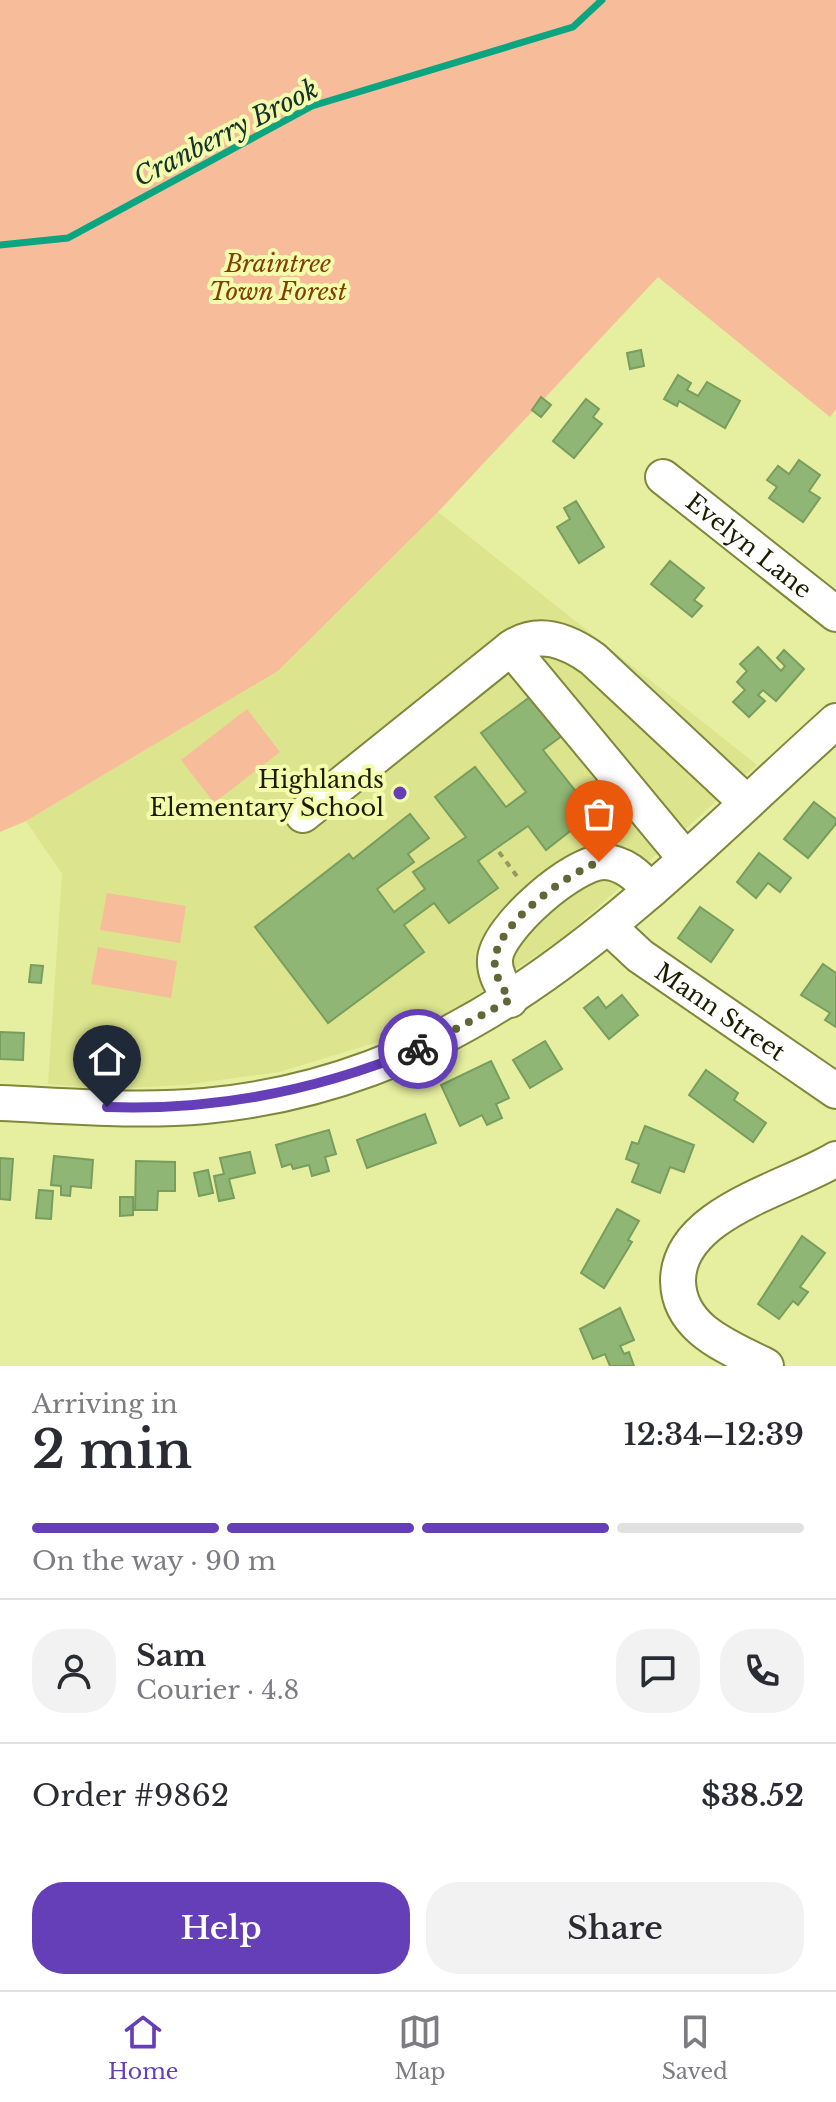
<!DOCTYPE html>
<html lang="en">
<head>
<meta charset="utf-8">
<style>
  body { margin:0; font-family:"Libre Baskerville",serif; background:#f2f2f3; color:#2b2b33; height:100vh; display:flex; flex-direction:column; font-size:30px; white-space:nowrap }
  * { box-sizing:border-box; margin:0 }
  p { font-size:26px; color:#7c7c81 }
  .icon { flex:none; width:44px; height:44px; fill:none; stroke:currentColor; stroke-width:2; stroke-linecap:round; stroke-linejoin:round }
  .map { position:relative; height:1366px; overflow:hidden }
  .panel { display:flex; flex-direction:column; background:#fff; flex:1 }
  .panel>* { flex:none }
  .pin { position:absolute; display:grid; place-items:center; width:68px; height:68px; color:#fff; margin:-82px -34px; border-radius:50% 50% 50% 0; rotate:-45deg; box-shadow:0 0 8px #0007 }
  .pin .icon { rotate:45deg }
  .courier { position:absolute; display:grid; place-items:center; width:80px; height:80px; margin:-40px; border:6px solid #653fb7; border-radius:50%; background:#fff; color:#222; box-shadow:0 2px 10px #0007 }
  .summary em { font-style:normal; font-weight:600 }
  .summary div { display:flex; flex-direction:column-reverse }
  .summary { display:flex; align-items:center; justify-content:space-between; height:136px; padding:0 32px }
  h1 { font-size:52px; font-weight:600; line-height:60px }
  .bar { display:grid; grid-template-columns:repeat(4,1fr); gap:12px 8px; align-content:center; height:96px; padding:0 32px }
  .bar i { height:10px; border-radius:6px; background:#e1e1e2 }
  .bar .active { background:#653fb7 }
  .bar p { grid-column:span 4 }
  .line { display:flex; align-items:center; gap:20px; padding:0 32px; border-top:2px solid #e1e1e2 }
  .line div { flex:1 }
  .round { display:grid; place-items:center; flex:none; width:84px; height:84px; border-radius:32px; background:#f2f2f3 }
  .button { display:flex; gap:16px; margin-top:auto; padding:16px 32px }
  .button a { flex:1; height:92px; border-radius:32px; background:#653fb7; color:#fff; font-size:32px; font-weight:600; line-height:92px; text-align:center }
  .button a+a { background:#f2f2f3; color:#2b2b33 }
  .tabs { display:flex; justify-content:space-around; align-items:center; height:112px; border-top:2px solid #e1e1e2; background:#fff; font-size:22px; color:#7c7c81 }
  .tabs a { display:grid; justify-items:center; gap:4px }
  .tabs .active { color:#653fb7 }
  .map>svg:first-child { display:block }
  .built { fill:#dce48e }
  .green { fill:#f7bd9a }
  .lines { fill:none; stroke-linecap:round; stroke-linejoin:round }
  .stream { stroke:#0ba681; stroke-width:7 }
  .building { fill:#8fb674; stroke:#789d5d; stroke-width:2 }
  .minor-casing { stroke:#80863a; stroke-width:38 }
  .path { stroke:#94995f; stroke-width:4; stroke-dasharray:6 6; stroke-linecap:butt }
  .minor { stroke:#fff; stroke-width:34 }
  .done { stroke:#636638; stroke-width:8; stroke-dasharray:0 14.4 }
  .route { stroke:#653fb7; stroke-width:10 }
  .poi-dot { fill:#653fb7; stroke:#f3fcad; stroke-width:3 }
  .labels { text-anchor:middle; dominant-baseline:central; stroke-width:8; stroke-linejoin:round; paint-order:stroke }
  .park-label { font-size:24px; font-style:italic; fill:#813f02; stroke:#f3fcad }
  .street-label { font-size:24px; fill:#1c1d00; stroke:#f3fcad }
  .poi-label { font-size:24px; fill:#1c1d00; stroke:#f3fcad; text-anchor:end }
  .water-label { font-size:26px; font-style:italic; fill:#16322a; stroke:#f3fcad }
</style>
</head>
<body>
<div class="map">
<svg width="836" height="1366" viewBox="0 0 836 1366">
  <rect width="100%" height="100%" fill="#e6eea0"/>
  <path class="built" d="M 438,512 L 757,765 L 564,937 L 460,1006 L 404,1034 L 279,1072 L 183,1085 L 107,1089 L 48,1084 L 62,874 L 26,821 L 278,671 Z"/>
  <g class="green">
    <path d="M 0,0 L 836,0 L 836,409 L 830,417 L 658,277 L 438,512 L 278,671 L 26,821 L 0,832 Z"/>
    <path d="M 247,709 L 280,752 L 214,803 L 181,760 Z"/>
    <path d="M 107,893 L 186,906 L 180,943 L 100,930 Z"/>
    <path d="M 98,947 L 177,961 L 171,998 L 91,984 Z"/>
  </g>
  <g class="lines">
    <path class="stream" d="M 0,245 L 68,238 L 312,106 L 573,27 L 602,0"/>
  </g>
  <g class="building">
    <path d="M 641,350 L 644,366 L 630,369 L 627,353 Z"/>
    <path d="M 678,375 L 691,383 L 687,390 L 698,396 L 707,382 L 740,401 L 725,428 L 679,401 L 677,406 L 664,399 Z"/>
    <path d="M 541,397 L 551,405 L 541,417 L 532,410 Z"/>
    <path d="M 586,399 L 599,409 L 593,417 L 602,424 L 574,458 L 553,441 Z"/>
    <path d="M 799,460 L 820,475 L 809,491 L 820,498 L 803,522 L 769,498 L 777,487 L 767,480 L 778,466 L 789,474 Z"/>
    <path d="M 576,501 L 604,547 L 579,563 L 557,527 L 570,519 L 564,508 Z"/>
    <path d="M 670,561 L 704,588 L 694,600 L 702,606 L 692,617 L 651,584 Z"/>
    <path d="M 758,647 L 781,671 L 785,666 L 777,658 L 784,650 L 804,669 L 776,701 L 763,690 L 758,695 L 765,701 L 749,717 L 733,702 L 745,690 L 737,682 L 747,671 L 740,664 Z"/>
    <path d="M 534,694 L 563,735 L 543,750 L 593,813 L 546,850 L 528,826 L 478,861 L 498,888 L 449,923 L 434,903 L 404,925 L 424,952 L 328,1023 L 255,927 L 349,854 L 353,859 L 410,814 L 429,838 L 408,854 L 414,862 L 377,889 L 394,912 L 425,889 L 413,872 L 466,837 L 435,797 L 475,767 L 506,807 L 526,792 L 481,733 Z"/>
    <path d="M 814,802 L 836,819 L 836,824 L 808,858 L 784,839 Z"/>
    <path d="M 759,853 L 791,878 L 780,892 L 768,883 L 756,898 L 737,882 Z"/>
    <path d="M 700,907 L 733,930 L 711,962 L 678,938 Z"/>
    <path d="M 823,964 L 836,973 L 836,1027 L 825,1020 L 830,1013 L 801,995 Z"/>
    <path d="M 31,965 L 43,966 L 41,983 L 29,982 Z"/>
    <path d="M 622,995 L 638,1015 L 609,1039 L 584,1008 L 598,997 L 606,1008 Z"/>
    <path d="M 0,1032 L 24,1033 L 23,1060 L 0,1059 Z"/>
    <path d="M 545,1041 L 562,1069 L 530,1088 L 513,1060 Z"/>
    <path d="M 491,1061 L 509,1098 L 496,1104 L 502,1118 L 487,1125 L 482,1115 L 460,1126 L 441,1085 Z"/>
    <path d="M 706,1070 L 738,1093 L 734,1100 L 766,1123 L 753,1142 L 689,1095 Z"/>
    <path d="M 425,1114 L 436,1143 L 367,1168 L 357,1140 Z"/>
    <path d="M 645,1126 L 694,1145 L 684,1172 L 670,1167 L 660,1193 L 632,1182 L 639,1164 L 626,1159 L 632,1142 L 638,1144 Z"/>
    <path d="M 329,1130 L 336,1154 L 325,1157 L 329,1171 L 312,1176 L 309,1165 L 293,1169 L 291,1164 L 282,1167 L 276,1145 Z"/>
    <path d="M 250,1152 L 255,1173 L 229,1179 L 234,1198 L 219,1201 L 214,1176 L 224,1174 L 220,1158 Z"/>
    <path d="M 54,1156 L 93,1160 L 91,1188 L 71,1186 L 70,1196 L 61,1195 L 61,1186 L 51,1185 Z"/>
    <path d="M 0,1158 L 13,1159 L 10,1200 L 0,1199 Z"/>
    <path d="M 136,1161 L 175,1162 L 175,1191 L 158,1191 L 157,1210 L 135,1210 Z"/>
    <path d="M 208,1170 L 213,1193 L 199,1196 L 194,1173 Z"/>
    <path d="M 39,1190 L 53,1191 L 51,1219 L 36,1218 Z"/>
    <path d="M 120,1197 L 133,1197 L 133,1215 L 120,1216 Z"/>
    <path d="M 617,1209 L 639,1221 L 628,1240 L 632,1242 L 604,1288 L 581,1273 Z"/>
    <path d="M 802,1236 L 825,1253 L 800,1287 L 808,1292 L 798,1305 L 793,1301 L 779,1319 L 758,1304 Z"/>
    <path d="M 620,1308 L 634,1340 L 620,1346 L 624,1354 L 629,1352 L 634,1366 L 610,1366 L 605,1354 L 593,1359 L 580,1329 Z"/>
  </g>
  <g class="lines">
    <defs>
      <g id="minor">
        <path id="s1" d="M 663,477 L 836,614"/>
        <path d="M 511,648 L 685,858"/>
        <path d="M 303,815 L 511,648 C 539,629 568,641 593,659 L 746,802"/>
        <path id="s2" d="M 609,927 L 640,956 L 836,1091"/>
        <path d="M 510,1000 C 504,988 494,975 495,960 C 496,929 574,861 605,862 C 625,863 638,877 651,890"/>
        <path d="M 0,1103 C 68,1106 137,1112 205,1106 C 482,1080 643,895 836,721"/>
        <path d="M 766,1366 C 729,1347 679,1330 678,1281 C 678,1213 787,1189 836,1159"/>
      </g>
    </defs>
    <use href="#minor" class="minor-casing"/>
    <path class="path" d="M 499,852 L 519,879"/>
    <use href="#minor" class="minor"/>
  </g>
  <g class="lines">
    <path class="done" d="M 418,1049 L 510,1000 C 503,988 493,974 495,959 C 498,923 567,874 599,862"/>
    <path class="route" d="M 107,1107 C 215,1111 319,1090 418,1049"/>
  </g>
  <circle class="poi-dot" cx="400" cy="793" r="8"/>
  <g class="labels">
    <g class="park-label">
      <text x="278" y="263">Braintree<tspan x="278" dy="28">Town Forest</tspan></text>
    </g>
    <g class="street-label">
      <text stroke="none"><textPath href="#s1" startOffset="110">Evelyn Lane</textPath></text>
      <text stroke="none"><textPath href="#s2" startOffset="140">Mann Street</textPath></text>
    </g>
    <g class="poi-label">
      <text x="384" y="779">Highlands<tspan x="384" dy="28">Elementary School</tspan></text>
    </g>
    <g class="water-label">
      <text transform="translate(226 133) rotate(-27)">Cranberry Brook</text>
    </g>
  </g>
</svg>
<div class="pin" style="left:599px;top:862px;background:#ea580c"><svg class="icon" aria-label="bag" viewBox="0 0 24 24"><path d="M5 8h14l-1 12H6zM9 8a3 3 0 0 1 6 0"/></svg></div>
<div class="pin" style="left:107px;top:1107px;background:#1f2937"><svg class="icon" aria-label="home" viewBox="0 0 24 24"><path d="M3 11l9-7 9 7M6 9v11h12V9"/></svg></div>
<div class="courier" style="left:418px;top:1049px"><svg class="icon" aria-label="bike" viewBox="0 0 24 24"><circle cx="6" cy="16" r="4"/><circle cx="18" cy="16" r="4"/><path d="M6 16l4-8h5l3 8M10 8l3 8H6M13 5h3"/></svg></div>
</div>
<section class="panel">
<div class="summary"><div><h1>2 min</h1><p>Arriving in</p></div><em>12:34–12:39</em></div>
<div class="bar"><i class="active"></i><i class="active"></i><i class="active"></i><i></i><p>On the way · 90 m</p></div>
<div class="line" style="height:144px"><a class="round"><svg class="icon" aria-label="person" viewBox="0 0 24 24"><circle cx="12" cy="8" r="4"/><path d="M4 21q1-7 8-7t8 7"/></svg></a><div><b>Sam</b><p>Courier · 4.8</p></div><a class="round"><svg class="icon" aria-label="chat" viewBox="0 0 24 24"><path d="M4 5h16v11H9l-5 4z"/></svg></a><a class="round"><svg class="icon" aria-label="phone" viewBox="0 0 24 24"><path d="M5 4h4l2 5-3 2q2 4 5 5l2-3 5 2v4C11 20 4 13 5 4z"/></svg></a></div>
<div class="line" style="height:104px"><div>Order #9862</div><b>$38.52</b></div>
<div class="button"><a>Help</a><a>Share</a></div>
</section>
<nav class="tabs">
<a class="active"><svg class="icon" aria-label="home" viewBox="0 0 24 24"><path d="M3 11l9-7 9 7M6 9v11h12V9"/></svg>Home</a>
<a><svg class="icon" aria-label="map" viewBox="0 0 24 24"><path d="M3 6l6-2 6 2 6-2v14l-6 2-6-2-6 2zM9 4v14M15 6v14"/></svg>Map</a>
<a><svg class="icon" aria-label="saved" viewBox="0 0 24 24"><path d="M7 4h10v16l-5-4-5 4z"/></svg>Saved</a>
</nav>
</body>
</html>
